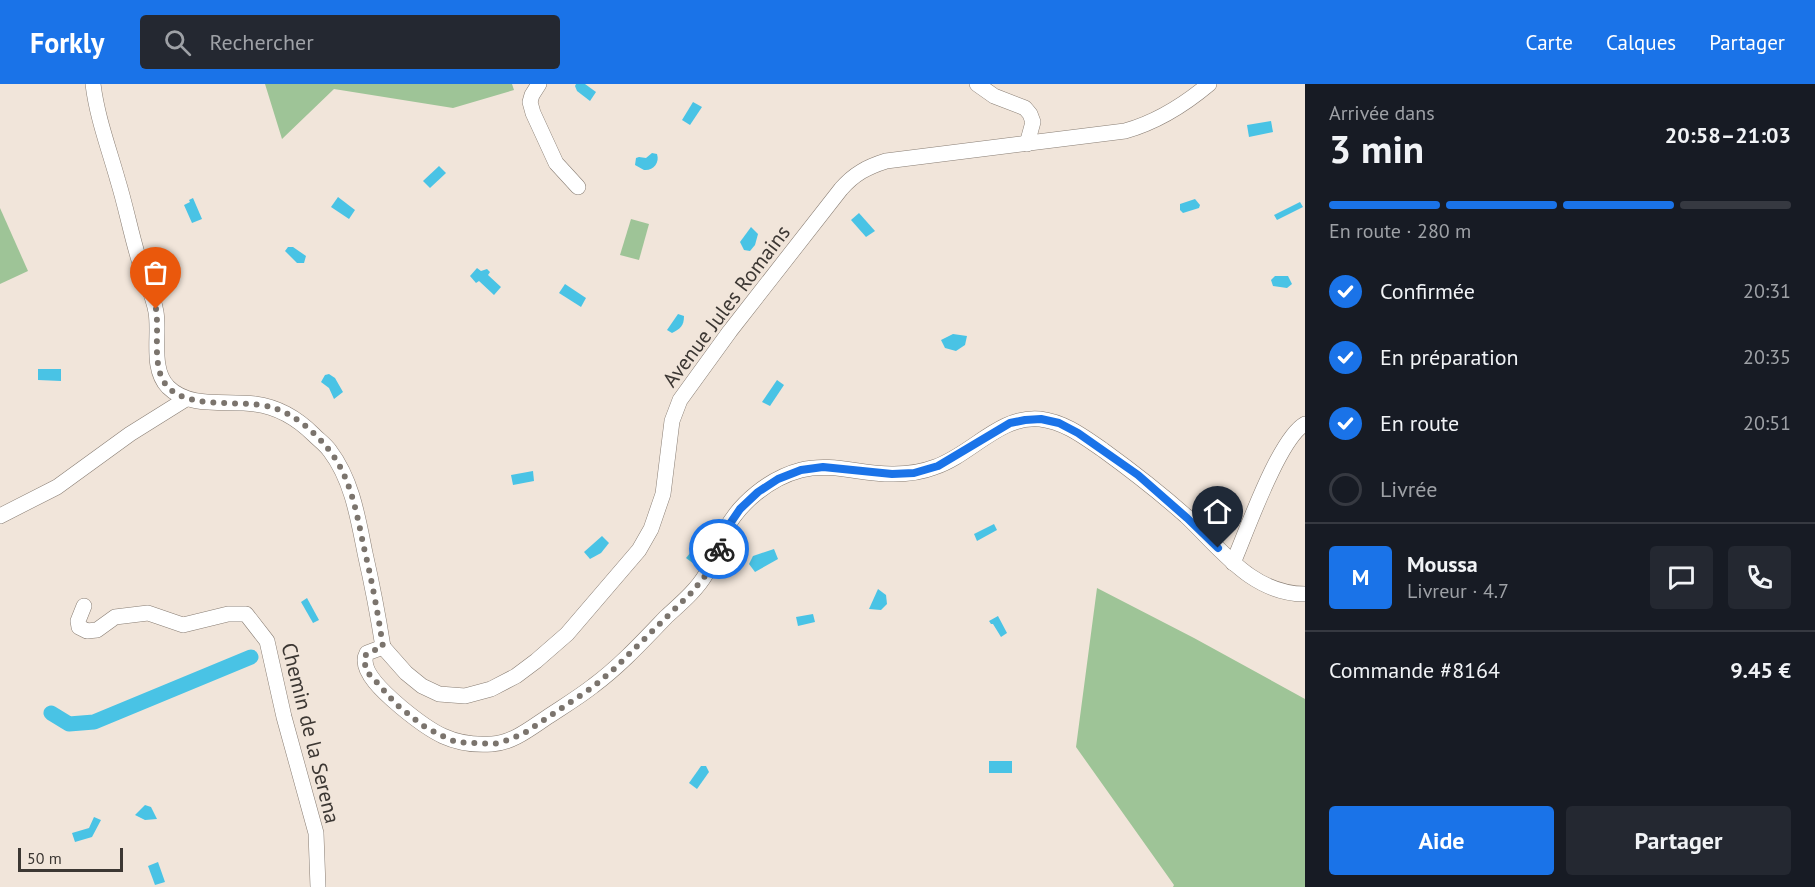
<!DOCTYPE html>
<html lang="fr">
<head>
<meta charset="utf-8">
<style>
  body { margin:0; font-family:"PT Sans",sans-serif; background:#242831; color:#f1f3f6; height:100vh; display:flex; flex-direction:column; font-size:22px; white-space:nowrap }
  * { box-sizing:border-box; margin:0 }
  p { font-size:20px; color:#9ea1a6 }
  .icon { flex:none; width:33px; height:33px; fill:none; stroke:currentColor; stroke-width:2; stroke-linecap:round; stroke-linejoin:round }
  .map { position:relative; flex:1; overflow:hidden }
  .details { display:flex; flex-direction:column; background:#171b24; width:510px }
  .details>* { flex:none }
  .scale { position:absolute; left:18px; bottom:15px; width:105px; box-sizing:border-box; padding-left:6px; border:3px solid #3c3733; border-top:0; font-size:16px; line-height:21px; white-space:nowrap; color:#3c3733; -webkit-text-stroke:4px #f1e5da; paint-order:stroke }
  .pin { position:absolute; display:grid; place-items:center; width:51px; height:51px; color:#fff; margin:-62px -26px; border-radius:50% 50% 50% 0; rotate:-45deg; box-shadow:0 0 6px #0007 }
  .pin .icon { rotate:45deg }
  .courier { position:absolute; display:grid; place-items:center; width:60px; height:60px; margin:-30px; border:4px solid #1a73e8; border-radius:50%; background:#fff; color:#222; box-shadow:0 2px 8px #0007 }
  .head em { font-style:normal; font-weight:700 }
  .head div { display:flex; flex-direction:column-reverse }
  .head { display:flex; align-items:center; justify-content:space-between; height:102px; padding:0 24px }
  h1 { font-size:39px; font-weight:700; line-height:45px }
  .bar { display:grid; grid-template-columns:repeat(4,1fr); gap:9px 6px; align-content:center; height:72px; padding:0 24px }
  .bar i { height:8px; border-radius:4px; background:#363941 }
  .bar .active { background:#1a73e8 }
  .bar p { grid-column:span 4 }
  .line { display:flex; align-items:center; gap:15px; padding:0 24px; border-top:2px solid #363941 }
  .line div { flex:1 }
  .round { display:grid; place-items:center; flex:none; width:63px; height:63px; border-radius:6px; background:#242831 }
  ol { padding:0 24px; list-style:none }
  li { display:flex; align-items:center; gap:18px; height:66px }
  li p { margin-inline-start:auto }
  li .icon { padding:6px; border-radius:50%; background:#1a73e8; color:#fff; stroke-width:4 }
  li:last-child { color:#9ea1a6 }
  li i { width:33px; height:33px; border:3px solid #363941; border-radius:50% }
  .cta { display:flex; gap:12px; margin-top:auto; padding:12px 24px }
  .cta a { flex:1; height:69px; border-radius:6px; background:#1a73e8; color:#fff; font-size:24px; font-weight:700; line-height:69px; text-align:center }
  .cta a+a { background:#242831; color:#f1f3f6 }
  header { display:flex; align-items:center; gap:36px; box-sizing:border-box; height:84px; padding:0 30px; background:#1a73e8; color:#fff }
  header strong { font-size:28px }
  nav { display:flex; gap:33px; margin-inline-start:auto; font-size:21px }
  .search { width:420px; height:54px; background:#242831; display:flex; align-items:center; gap:15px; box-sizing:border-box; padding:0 21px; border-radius:6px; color:#9ea1a6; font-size:22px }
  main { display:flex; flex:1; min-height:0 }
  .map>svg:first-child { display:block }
  .green { fill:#9ec497 }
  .water { fill:#49c3e5 }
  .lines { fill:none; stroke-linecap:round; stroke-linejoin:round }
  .canal { stroke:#49c3e5; stroke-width:15 }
  .minor-casing { stroke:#887d73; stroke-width:16 }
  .minor { stroke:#fff; stroke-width:15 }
  .done { stroke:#7b746d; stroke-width:6; stroke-dasharray:0 10.8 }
  .route { stroke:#1a73e8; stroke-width:8 }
  .labels { text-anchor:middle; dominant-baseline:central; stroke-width:5; stroke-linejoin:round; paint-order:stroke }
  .street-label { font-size:21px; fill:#3c3733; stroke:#f1e5da }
</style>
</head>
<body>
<header>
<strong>Forkly</strong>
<div class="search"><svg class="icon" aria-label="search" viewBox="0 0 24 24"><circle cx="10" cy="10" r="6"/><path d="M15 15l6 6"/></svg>Rechercher</div>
<nav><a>Carte</a><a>Calques</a><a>Partager</a></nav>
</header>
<main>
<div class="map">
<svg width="1305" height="803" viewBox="0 0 1305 803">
  <rect width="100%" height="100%" fill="#f1e5da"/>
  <g class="green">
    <path d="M 265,0 L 512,0 L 514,6 L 453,24 L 334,5 L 282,55 Z"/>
    <path d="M 0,124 L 28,187 L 0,200 Z"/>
    <path d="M 631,135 L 649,140 L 639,176 L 620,171 Z"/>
    <path d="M 1097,504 L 1194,554 L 1305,615 L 1305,803 L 1173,803 L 1174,801 L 1076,663 Z"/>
  </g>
  <g class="water">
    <path d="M 576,0 L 585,0 L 596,8 L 590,17 L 577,7 L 575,2 Z"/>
    <path d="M 693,18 L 702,23 L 690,41 L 682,36 Z"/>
    <path d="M 1271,37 L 1273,48 L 1249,53 L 1247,41 Z"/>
    <path d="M 652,69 L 657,70 C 660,79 653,87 644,86 L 635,81 L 636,74 L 639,73 L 646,74 Z"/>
    <path d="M 439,82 L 446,89 L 430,104 L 423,97 Z"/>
    <path d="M 338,113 L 355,126 L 349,135 L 331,123 Z"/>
    <path d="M 193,114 L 202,135 L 192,139 L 184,121 L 190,118 L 189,116 Z"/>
    <path d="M 1195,115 L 1200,121 L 1199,124 L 1183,129 L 1180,126 L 1180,120 Z"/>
    <path d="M 1300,118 L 1303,123 L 1277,136 L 1274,131 Z"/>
    <path d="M 859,129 L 875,147 L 866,153 L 851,136 Z"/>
    <path d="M 751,143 L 758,150 L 755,161 L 750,167 L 744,166 L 740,158 Z"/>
    <path d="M 288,163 L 293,163 L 306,172 L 304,179 L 297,179 L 285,167 Z"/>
    <path d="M 477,184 L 481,187 L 487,185 L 490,188 L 488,191 L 501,203 L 494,211 L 479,197 L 476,199 L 470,192 Z"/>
    <path d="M 1275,192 L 1288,192 L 1292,200 L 1287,204 L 1273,202 L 1271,196 Z"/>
    <path d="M 565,200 L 586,214 L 581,223 L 559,209 Z"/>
    <path d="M 678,230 L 684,232 C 684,242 680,245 672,249 L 667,246 Z"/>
    <path d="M 953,250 L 967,252 L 965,261 L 956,267 L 945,264 L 941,256 Z"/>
    <path d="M 38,285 L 61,285 L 61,297 L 38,296 Z"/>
    <path d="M 329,290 L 335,294 L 343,308 L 334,315 L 329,304 L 321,298 L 325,291 Z"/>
    <path d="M 777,296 L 784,301 L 770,322 L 762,318 Z"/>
    <path d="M 533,387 L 534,397 L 513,401 L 511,391 Z"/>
    <path d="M 994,440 L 997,446 L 977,457 L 974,450 Z"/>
    <path d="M 602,452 L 609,459 L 601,469 L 590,475 L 584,468 Z"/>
    <path d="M 701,456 L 706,460 L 694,480 L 686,474 Z"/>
    <path d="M 774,465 L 778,475 L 755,488 L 749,480 L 753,472 Z"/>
    <path d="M 878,505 L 886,511 L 887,520 L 881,526 L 869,525 Z"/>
    <path d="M 307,514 L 319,536 L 313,539 L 301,518 Z"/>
    <path d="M 813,530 L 815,538 L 798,542 L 796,533 Z"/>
    <path d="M 998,532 L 1007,549 L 1001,553 L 993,540 L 991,540 L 989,537 Z"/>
    <rect x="989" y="677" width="23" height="12"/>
    <path d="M 701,682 L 706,682 L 709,688 L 697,705 L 689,699 Z"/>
    <path d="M 145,721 L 151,723 L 157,735 L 145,736 L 135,731 Z"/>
    <path d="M 94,733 L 101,736 L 92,753 L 75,758 L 72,749 L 89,744 Z"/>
    <path d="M 158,778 L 165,798 L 155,801 L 148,782 Z"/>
  </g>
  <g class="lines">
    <path class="canal" d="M 51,629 L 69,640 L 94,638 L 251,573"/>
    <defs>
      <g id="minor">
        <path d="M 93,0 C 97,33 109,65 118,97 C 126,123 131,150 139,176 C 144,193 153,210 156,228 C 160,251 150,284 168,303 C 190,325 226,316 255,320 C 278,323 297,334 314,351 C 319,356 326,361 330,367 C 352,396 358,434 365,469 C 372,500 378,531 383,563"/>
        <path d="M 539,0 L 532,11 L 530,18 L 533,29 L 556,79 L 578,103"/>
        <path d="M 977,0 L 994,12 L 1025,24 L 1030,30 L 1033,38 L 1027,60"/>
        <path d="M 0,432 L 57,403 L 130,350 L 186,315"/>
        <path d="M 1233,479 C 1246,449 1279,354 1305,340"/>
        <path d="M 84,522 L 78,537 L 79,543 L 87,547 L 97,546 L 115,533 L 148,529 L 183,541 L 228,530 L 246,530 L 267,557 L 284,633 L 316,749 L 318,803"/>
        <path d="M 383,563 L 367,569 C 357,587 389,613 402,624 C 431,648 453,663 492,660 C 513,659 532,643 549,632 C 564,622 579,613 593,602 C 620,582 643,557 666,533 C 680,520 696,507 706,490 C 715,477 718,461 725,447 C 739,419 770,394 801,386 C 832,378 863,391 894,390 C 908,390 922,388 935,383 C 971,371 1000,331 1040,335 C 1065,338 1084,353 1103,366 C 1132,387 1159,408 1186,432 C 1221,465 1252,510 1305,510"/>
        <path d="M 383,563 L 406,589 L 422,602 L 439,610 L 465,612 L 491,605 L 516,592 L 536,577 L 567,550 L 639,466 L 651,445 L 663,410 L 672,337 L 680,316 L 730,247 L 841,105 C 854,90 867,83 886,77 L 1125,47 C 1157,38 1184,21 1209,0"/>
      </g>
    </defs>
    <use href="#minor" class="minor-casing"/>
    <use href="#minor" class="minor"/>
  </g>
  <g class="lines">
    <path class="done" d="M 156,225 C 159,246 154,269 160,289 C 172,330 238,314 271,323 C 293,329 315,348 329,366 C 351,393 357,431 364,464 C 372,497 378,530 383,563 L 367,569 L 364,574 L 365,580 L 366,587 L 372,593 L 396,620 L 422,641 L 440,651 L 456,658 L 494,660 L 505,657 L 523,650 L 593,603 L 613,586 L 691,509 L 706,491 L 719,465"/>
    <path class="route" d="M 719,465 L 725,447 L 740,425 L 758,408 L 778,395 L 801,386 L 823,383 L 892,390 L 914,389 L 938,382 L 1010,339 L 1025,336 L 1041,335 L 1059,339 L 1078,349 L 1138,391 L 1187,434 L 1218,464"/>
  </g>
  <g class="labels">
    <g class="street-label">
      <text transform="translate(726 222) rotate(-53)">Avenue Jules Romains</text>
      <text transform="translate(311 649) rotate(76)">Chemin de la Serena</text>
    </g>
  </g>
</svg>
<div class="scale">50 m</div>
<div class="pin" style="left:156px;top:225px;background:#ea580c"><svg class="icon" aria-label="bag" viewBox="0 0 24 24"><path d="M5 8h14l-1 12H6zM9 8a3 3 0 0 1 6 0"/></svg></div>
<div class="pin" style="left:1218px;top:464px;background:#1f2937"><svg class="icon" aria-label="home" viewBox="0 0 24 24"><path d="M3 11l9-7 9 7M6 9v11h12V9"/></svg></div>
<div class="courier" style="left:719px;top:465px"><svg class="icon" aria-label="bike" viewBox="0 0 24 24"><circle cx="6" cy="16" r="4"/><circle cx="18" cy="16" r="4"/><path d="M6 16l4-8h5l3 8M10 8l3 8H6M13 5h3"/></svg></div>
</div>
<section class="details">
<div class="head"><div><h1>3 min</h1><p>Arrivée dans</p></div><em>20:58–21:03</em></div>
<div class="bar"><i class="active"></i><i class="active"></i><i class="active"></i><i></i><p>En route · 280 m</p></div>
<ol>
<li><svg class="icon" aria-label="check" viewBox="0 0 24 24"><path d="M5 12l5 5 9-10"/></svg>Confirmée<p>20:31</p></li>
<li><svg class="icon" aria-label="check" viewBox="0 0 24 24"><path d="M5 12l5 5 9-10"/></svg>En préparation<p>20:35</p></li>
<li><svg class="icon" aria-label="check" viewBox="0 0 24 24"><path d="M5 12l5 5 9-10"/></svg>En route<p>20:51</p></li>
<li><i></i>Livrée</li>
</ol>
<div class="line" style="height:108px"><b class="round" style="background:#1a73e8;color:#fff">M</b><div><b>Moussa</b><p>Livreur · 4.7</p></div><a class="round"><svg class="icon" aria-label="chat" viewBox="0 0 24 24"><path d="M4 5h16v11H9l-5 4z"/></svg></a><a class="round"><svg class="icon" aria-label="phone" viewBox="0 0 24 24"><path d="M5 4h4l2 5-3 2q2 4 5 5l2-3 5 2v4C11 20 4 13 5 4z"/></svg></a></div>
<div class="line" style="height:78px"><div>Commande #8164</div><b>9.45 €</b></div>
<div class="cta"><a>Aide</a><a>Partager</a></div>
</section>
</main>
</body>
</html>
